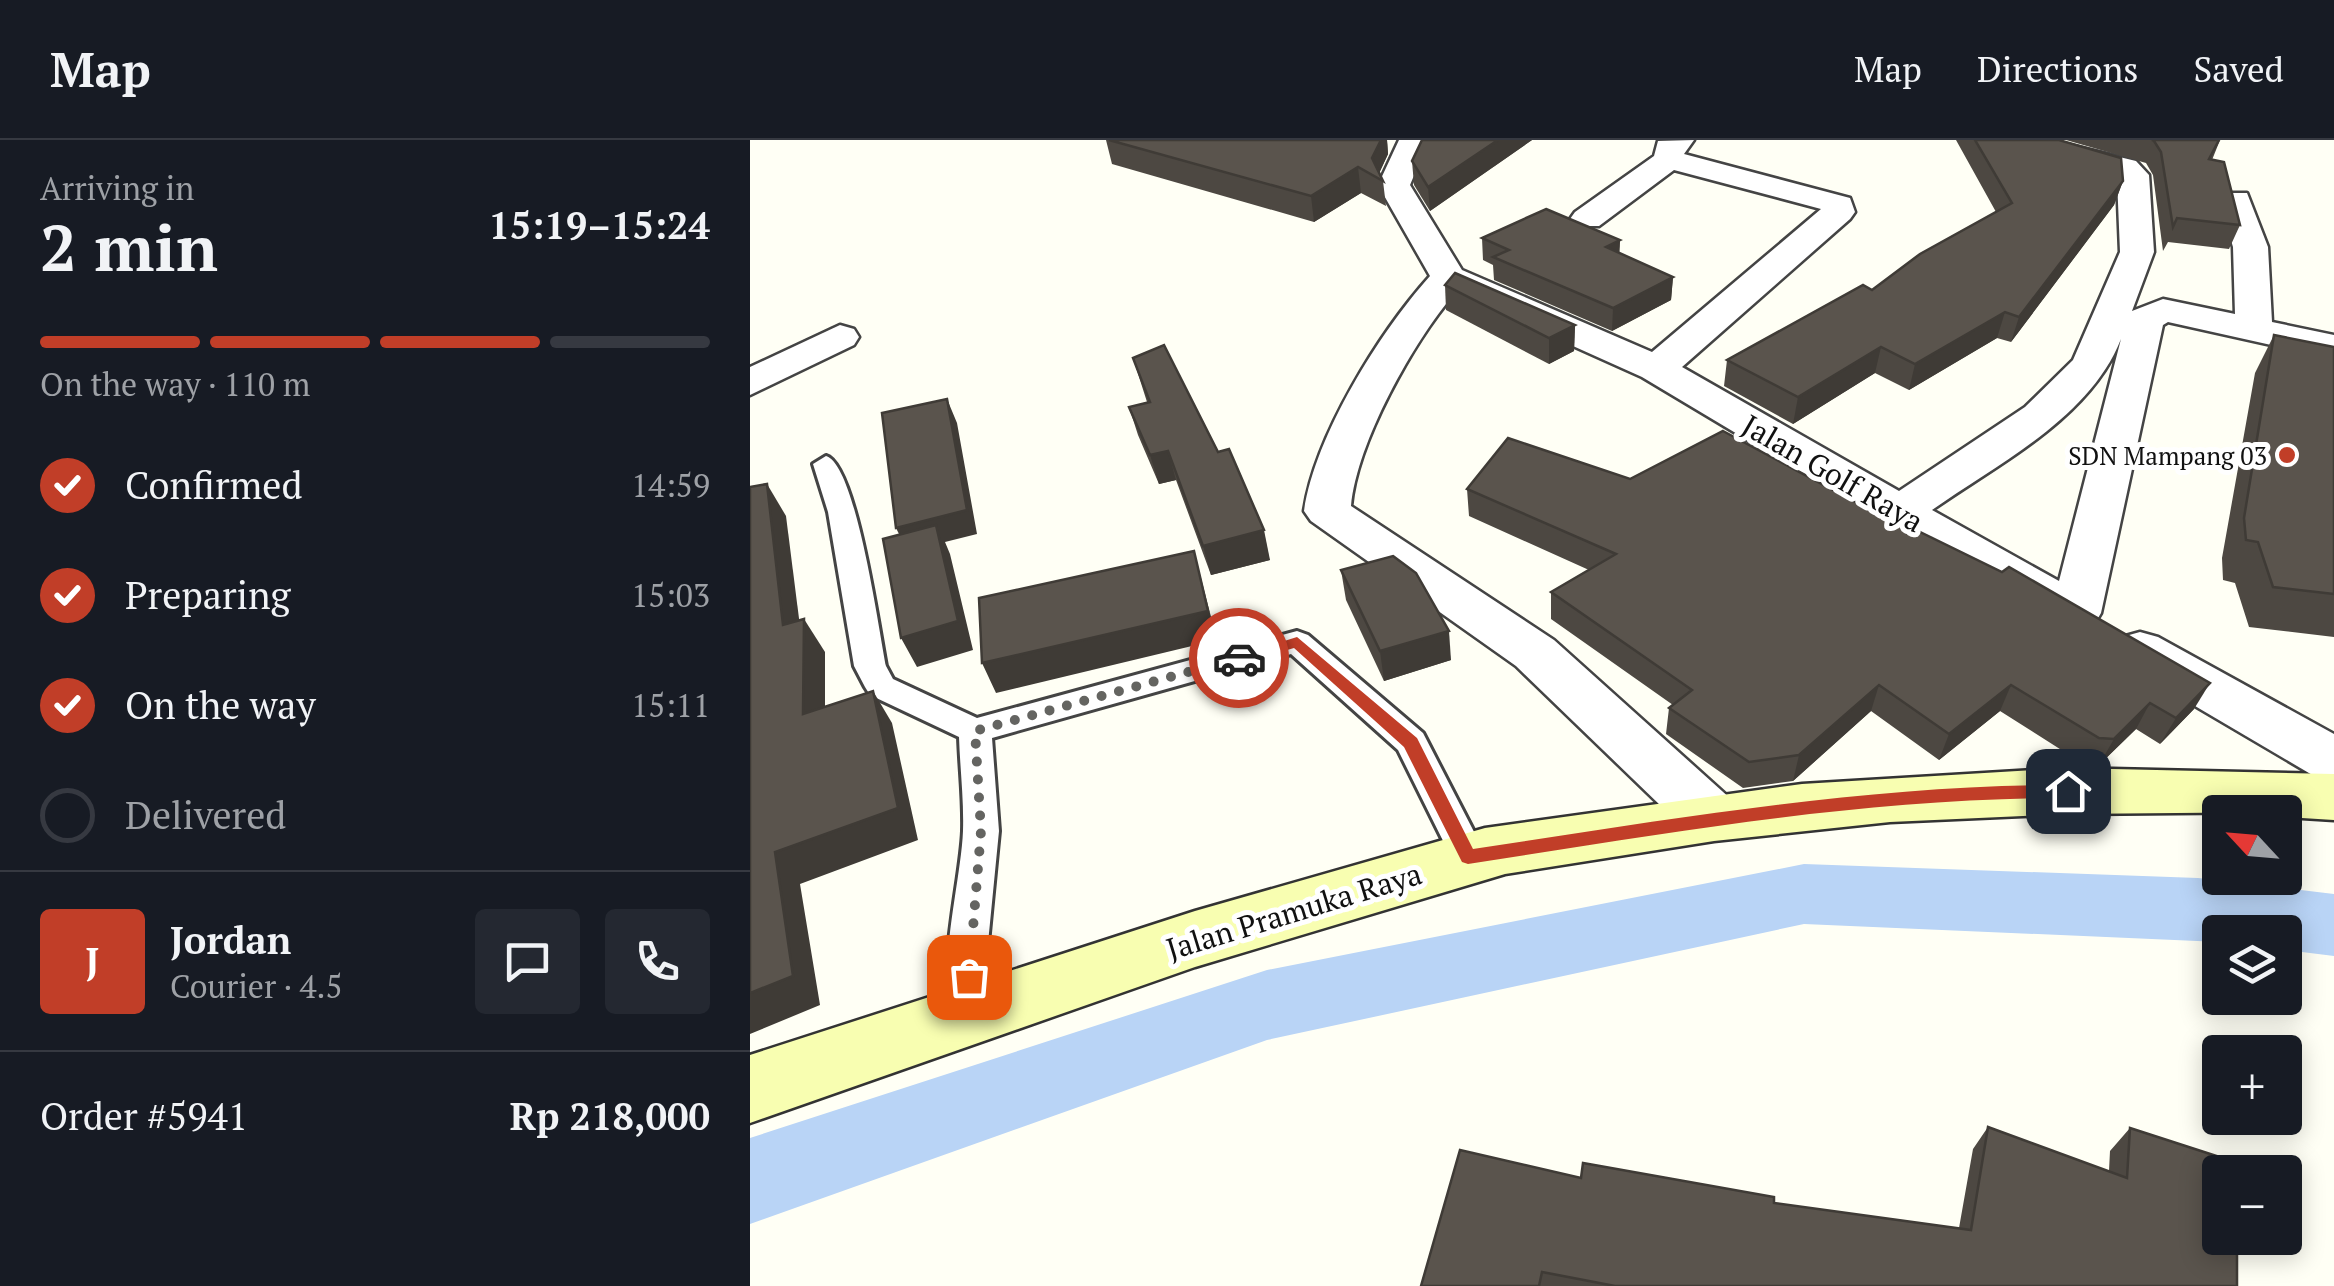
<!DOCTYPE html>
<html lang="en">
<head>
<meta charset="utf-8">
<style>
  body { margin:0; font-family:"PT Serif",serif; background:#242831; color:#f1f3f6; height:100vh; display:flex; flex-direction:column; font-size:38px; white-space:nowrap }
  * { box-sizing:border-box; margin:0 }
  p { font-size:32px; color:#9ea1a6 }
  .icon { flex:none; width:55px; height:55px; fill:none; stroke:currentColor; stroke-width:2; stroke-linecap:round; stroke-linejoin:round }
  .map { position:relative; flex:1; overflow:hidden }
  .panel { display:flex; flex-direction:column; background:#171b24; width:750px }
  .panel>* { flex:none }
  .needle { width:65px; rotate:296deg }
  .tools { position:absolute; left:1452px; top:655px; display:grid; gap:20px }
  .tools a { display:grid; place-items:center; width:100px; height:100px; border-radius:10px; background:#171b24; box-shadow:0 5px 25px #0003; font-size:50px }
  .pin { position:absolute; display:grid; place-items:center; width:85px; height:85px; color:#fff; margin:-42px; border-radius:20px; box-shadow:0 5px 15px #0006 }
  .courier { position:absolute; display:grid; place-items:center; width:100px; height:100px; margin:-50px; border:8px solid #c13e28; border-radius:50%; background:#fff; color:#222; box-shadow:0 2px 12px #0007 }
  .head em { font-style:normal; font-weight:700 }
  .head div { display:flex; flex-direction:column-reverse }
  .head { display:flex; align-items:center; justify-content:space-between; height:170px; padding:0 40px }
  h1 { font-size:65px; font-weight:700; line-height:75px }
  .bar { display:grid; grid-template-columns:repeat(4,1fr); gap:15px 10px; align-content:center; height:120px; padding:0 40px }
  .bar i { height:12px; border-radius:8px; background:#363941 }
  .bar .on { background:#c13e28 }
  .bar p { grid-column:span 4 }
  .line { display:flex; align-items:center; gap:25px; padding:0 40px; border-top:2px solid #363941 }
  .line div { flex:1 }
  .round { display:grid; place-items:center; flex:none; width:105px; height:105px; border-radius:10px; background:#242831 }
  ol { padding:0 40px; list-style:none }
  li { display:flex; align-items:center; gap:30px; height:110px }
  li p { margin-inline-start:auto }
  li .icon { padding:10px; border-radius:50%; background:#c13e28; color:#fff; stroke-width:4 }
  li:last-child { color:#9ea1a6 }
  li i { width:55px; height:55px; border:5px solid #363941; border-radius:50% }
  header { display:flex; align-items:center; gap:60px; box-sizing:border-box; height:140px; padding:0 50px; background:#171b24; border-bottom:2px solid #363941 }
  header strong { font-size:48px }
  nav { display:flex; gap:55px; margin-inline-start:auto; font-size:35px }
  main { display:flex; flex:1; min-height:0 }
  .map>svg:first-child { display:block }
  .lines { fill:none; stroke-linecap:round; stroke-linejoin:round }
  .canal { fill:#b9d4f6; fill-rule:evenodd }
  .lane-casing { stroke:#444; stroke-width:6 }
  .street-casing { stroke:#444; stroke-width:5 }
  .secondary-casing { stroke:#333; stroke-width:5 }
  .lane { fill:#fff; fill-rule:evenodd }
  .street { fill:#fff; fill-rule:evenodd }
  .secondary { fill:#f8feb1; fill-rule:evenodd }
  .wall { fill:#4d4842 }
  .shaded-wall { fill:#3f3b36 }
  .building { fill:#5a544d; stroke:#3f3b36; stroke-width:2.5 }
  .route { fill:#c13e28 }
  .done { stroke:#646461; stroke-width:10; stroke-dasharray:0 18 }
  .poi-dot { fill:#c13e28; stroke:#fff; stroke-width:4 }
  .labels { text-anchor:middle; dominant-baseline:central; stroke-width:10; stroke-linejoin:round; paint-order:stroke }
  .far-poi-label { font-size:25px; fill:#111; stroke:#fff; text-anchor:end }
  .street-label { font-size:30px; fill:#111; stroke:#fff }
</style>
</head>
<body>
<header>
<strong>Map</strong>
<nav><a>Map</a><a>Directions</a><a>Saved</a></nav>
</header>
<main>
<section class="panel">
<div class="head"><div><h1>2 min</h1><p>Arriving in</p></div><em>15:19–15:24</em></div>
<div class="bar"><i class="on"></i><i class="on"></i><i class="on"></i><i></i><p>On the way · 110 m</p></div>
<ol>
<li><svg class="icon" aria-label="check" viewBox="0 0 24 24"><path d="M5 12l5 5 9-10"/></svg>Confirmed<p>14:59</p></li>
<li><svg class="icon" aria-label="check" viewBox="0 0 24 24"><path d="M5 12l5 5 9-10"/></svg>Preparing<p>15:03</p></li>
<li><svg class="icon" aria-label="check" viewBox="0 0 24 24"><path d="M5 12l5 5 9-10"/></svg>On the way<p>15:11</p></li>
<li><i></i>Delivered</li>
</ol>
<div class="line" style="height:180px"><b class="round" style="background:#c13e28;color:#fff">J</b><div><b>Jordan</b><p>Courier · 4.5</p></div><a class="round"><svg class="icon" aria-label="chat" viewBox="0 0 24 24"><path d="M4 5h16v11H9l-5 4z"/></svg></a><a class="round"><svg class="icon" aria-label="phone" viewBox="0 0 24 24"><path d="M5 4h4l2 5-3 2q2 4 5 5l2-3 5 2v4C11 20 4 13 5 4z"/></svg></a></div>
<div class="line" style="height:130px"><div>Order #5941</div><b>Rp 218,000</b></div>
</section>
<div class="map">
<svg width="1584" height="1146" viewBox="0 0 1584 1146">
  <rect width="100%" height="100%" fill="#fffff5"/>
  <g class="lines">
    <path class="canal" d="M 1054,724 L 1448,738 L 1584,754 L 1584,816 L 1535,810 L 1535,792 L 1470,792 L 1470,802 L 1054,784 L 517,900 L 0,1084 L 0,998 L 517,830 Z"/>
    <defs>
      <path id="lane" d="M 76,316 C 106,324 129,491 136,526 L 143,539 L 227,578 L 547,491 L 558,495 L 673,593 L 737,717 L 732,727 L 719,732 L 706,727 L 648,610 L 541,514 L 242,598 L 249,691 L 238,803 L 239,871 L 233,884 L 219,889 L 205,884 C 184,838 211,743 213,691 C 214,660 210,628 209,597 L 120,555 L 115,547 L 104,526 L 78,372 L 63,324 Z"/>
      <g id="street">
        <path d="M 649,0 L 679,0 L 660,45 L 712,130 L 902,212 L 1071,69 L 924,30 L 849,86 L 825,86 L 820,79 L 825,72 L 904,16 L 908,1 L 944,0 L 934,14 L 1100,58 L 1105,72 L 1100,79 L 932,227 L 1149,351 L 1275,267 L 1323,220 L 1370,112 L 1367,38 L 1288,15 L 1284,9 L 1288,3 L 1299,0 L 1386,21 L 1399,35 L 1404,112 L 1382,171 L 1413,159 L 1485,174 L 1483,107 L 1469,60 L 1473,53 L 1497,53 L 1518,107 L 1522,182 L 1584,195 L 1584,219 L 1418,182 L 1413,185 L 1351,473 L 1344,485 L 1326,490 L 1302,482 L 892,237 L 705,153 C 663,202 607,302 601,366 L 804,500 L 982,660 L 991,677 L 982,694 L 961,701 L 940,694 L 766,526 L 561,381 L 554,371 C 565,296 629,193 680,136 L 628,45 ZM 1371,199 L 1309,441 L 1182,370 C 1249,323 1340,278 1371,199 Z"/>
        <path d="M 90,185 L 104,189 L 109,197 L 104,205 L 0,255 L 0,227 Z"/>
        <path d="M 1390,492 L 1408,497 L 1584,594 L 1584,643 L 1564,636 L 1372,523 L 1364,510 L 1372,497 Z"/>
      </g>
      <path id="secondary" d="M 1318,628 L 1584,634 L 1584,680 L 1535,677 L 1535,672 L 1318,674 L 1140,682 L 964,701 L 755,734 L 445,827 L 0,983 L 0,915 L 445,771 L 735,688 L 1052,644 Z"/>
    </defs>
    <use href="#lane" class="lane-casing"/>
    <use href="#street" class="street-casing"/>
    <use href="#secondary" class="secondary-casing"/>
    <use href="#lane" class="lane"/>
    <use href="#street" class="street"/>
    <use href="#secondary" class="secondary"/>
  </g>
  <g class="wall">
    <path d="M 356,0 L 637,0 L 638,14 L 629,33 L 633,41 L 636,66 L 611,53 L 564,82 L 362,24 Z"/>
    <path d="M 672,0 L 782,0 L 680,71 L 664,45 L 662,21 Z"/>
    <path d="M 1206,0 L 1310,0 L 1373,41 L 1364,65 L 1261,202 L 1247,198 L 1159,250 L 1125,233 L 1043,284 L 974,246 L 977,220 L 1122,150 L 1246,72 Z"/>
    <path d="M 1316,0 L 1470,0 L 1462,20 L 1490,85 L 1479,109 L 1418,102 L 1413,111 L 1403,35 L 1396,23 Z"/>
    <path d="M 732,98 L 870,100 L 869,113 L 923,137 L 921,160 L 862,191 L 744,140 L 743,125 L 733,120 Z"/>
    <path d="M 695,145 L 825,185 L 824,211 L 799,224 L 696,170 Z"/>
    <path d="M 1524,195 L 1584,207 L 1584,497 L 1499,487 L 1485,443 L 1473,440 L 1472,418 L 1505,233 Z"/>
    <path d="M 383,218 L 520,420 L 461,435 L 426,340 L 409,344 L 388,295 L 379,267 L 397,262 Z"/>
    <path d="M 717,349 L 1444,569 L 1410,604 L 1386,589 L 1349,625 L 1335,625 L 1250,571 L 1189,620 L 1121,571 L 1043,641 L 993,648 L 916,594 L 919,568 L 923,565 L 801,479 L 801,452 L 839,430 L 719,376 Z"/>
    <path d="M 591,430 L 701,520 L 634,541 L 596,460 Z"/>
    <path d="M 1238,987 L 1359,1031 L 1360,1011 L 1380,988 L 1487,1146 L 671,1146 L 831,1038 L 1209,1088 L 1223,1009 Z"/>
  </g>
  <g class="shaded-wall">
    <path d="M 631,0 L 637,0 L 638,14 L 627,38 L 622,18 Z"/>
    <path d="M 748,0 L 782,0 L 680,71 L 678,47 Z"/>
    <path d="M 608,27 L 611,53 L 564,82 L 561,56 Z"/>
    <path d="M 1373,41 L 1364,65 L 1261,202 L 1269,177 Z"/>
    <path d="M 870,100 L 869,122 L 856,107 Z"/>
    <path d="M 923,137 L 921,160 L 862,191 L 863,168 Z"/>
    <path d="M 1255,172 L 1247,198 L 1159,250 L 1165,224 Z"/>
    <path d="M 825,185 L 824,211 L 799,224 L 799,198 Z"/>
    <path d="M 1131,207 L 1125,233 L 1043,284 L 1048,257 Z"/>
    <path d="M 197,259 L 207,283 L 227,394 L 195,402 L 200,414 L 223,510 L 167,527 L 151,498 L 158,412 L 146,388 Z"/>
    <path d="M 418,311 L 426,340 L 409,344 L 400,315 Z"/>
    <path d="M 17,344 L 36,376 L 54,518 L 33,485 Z"/>
    <path d="M 514,390 L 520,420 L 461,435 L 453,406 Z"/>
    <path d="M 444,411 L 467,500 L 246,553 L 232,523 Z"/>
    <path d="M 54,479 L 75,512 L 75,606 L 53,574 Z"/>
    <path d="M 699,491 L 701,520 L 634,541 L 630,511 Z"/>
    <path d="M 1460,543 L 1444,569 L 1410,604 L 1426,578 Z"/>
    <path d="M 1129,545 L 1121,571 L 1043,641 L 1049,615 Z"/>
    <path d="M 1261,545 L 1250,571 L 1189,620 L 1199,594 Z"/>
    <path d="M 123,551 L 142,583 L 168,700 L 50,744 L 70,865 L 0,894 L 0,853 L 25,712 Z"/>
    <path d="M 1400,563 L 1386,589 L 1349,625 L 1364,599 Z"/>
  </g>
  <g class="building">
    <path d="M 359,0 L 631,0 L 622,18 L 633,41 L 608,27 L 561,56 Z"/>
    <path d="M 672,0 L 748,0 L 678,47 L 662,21 Z"/>
    <path d="M 1225,0 L 1309,0 L 1371,18 L 1373,41 L 1269,177 L 1255,172 L 1165,224 L 1131,207 L 1048,257 L 977,220 L 1113,145 L 1122,150 L 1170,114 L 1262,63 Z"/>
    <path d="M 1402,0 L 1469,0 L 1459,19 L 1474,22 L 1490,85 L 1427,78 L 1423,87 L 1411,12 L 1404,1 Z"/>
    <path d="M 796,69 L 870,100 L 856,107 L 923,137 L 863,168 L 743,117 L 759,110 L 732,98 Z"/>
    <path d="M 705,133 L 825,185 L 799,198 L 695,145 Z"/>
    <path d="M 1524,195 L 1584,207 L 1584,454 L 1523,447 L 1508,402 L 1496,400 L 1494,378 Z"/>
    <path d="M 414,205 L 468,312 L 479,309 L 514,390 L 453,406 L 418,311 L 400,315 L 379,267 L 400,262 L 383,218 Z"/>
    <path d="M 197,259 L 217,370 L 146,388 L 132,273 Z"/>
    <path d="M 973,291 L 1167,395 L 1170,392 L 1252,432 L 1259,427 L 1460,543 L 1426,578 L 1400,563 L 1364,599 L 1349,598 L 1261,545 L 1199,594 L 1129,545 L 1049,615 L 999,622 L 919,568 L 942,550 L 801,452 L 866,414 L 717,349 L 758,298 L 880,339 Z"/>
    <path d="M 17,344 L 33,485 L 54,479 L 53,574 L 123,551 L 148,668 L 25,712 L 43,836 L 0,853 L 0,347 Z"/>
    <path d="M 186,385 L 208,481 L 151,498 L 133,399 Z"/>
    <path d="M 444,411 L 458,471 L 232,523 L 229,458 Z"/>
    <path d="M 643,416 L 666,433 L 699,491 L 630,511 L 591,430 Z"/>
    <path d="M 1238,987 L 1377,1038 L 1380,988 L 1485,1022 L 1486,1032 L 1470,1032 L 1470,1098 L 1487,1098 L 1487,1146 L 865,1146 L 792,1132 L 789,1146 L 671,1146 L 710,1010 L 831,1038 L 833,1023 L 1024,1057 L 1024,1063 L 1221,1090 Z"/>
  </g>
  <path class="route" d="M 547,497 L 667,598 L 723,709 C 921,679 1117,645 1318,645 L 1326,651 L 1318,658 C 1115,658 918,693 718,724 L 712,722 L 654,607 L 544,508 L 489,524 L 481,518 Z"/>
  <g class="lines">
    <path class="done" d="M 219,837 L 231,691 L 225,591 L 489,518"/>
  </g>
  <circle class="poi-dot" cx="1537" cy="315" r="10"/>
  <g class="labels">
    <g class="far-poi-label">
      <text x="1517" y="315">SDN Mampang 03</text>
    </g>
    <g class="street-label">
      <text transform="translate(1083 333) rotate(30)">Jalan Golf Raya</text>
      <text transform="translate(544 771) rotate(-17)">Jalan Pramuka Raya</text>
    </g>
  </g>
</svg>
<div class="tools">
<a><svg class="needle" viewBox="-14 -14 28 28"><path d="M0-13l5 13h-10z" fill="#e53935"/><path d="M0 13l5-13h-10z" fill="#9ea1a6"/></svg></a>
<a><svg class="icon" aria-label="layers" viewBox="0 0 24 24"><path d="M12 4l9 5-9 5-9-5zM3 14l9 5 9-5"/></svg></a>
<a>+</a>
<a>−</a>
</div>
<div class="pin" style="left:219px;top:837px;background:#ea580c"><svg class="icon" aria-label="bag" viewBox="0 0 24 24"><path d="M5 8h14l-1 12H6zM9 8a3 3 0 0 1 6 0"/></svg></div>
<div class="pin" style="left:1318px;top:651px;background:#1f2937"><svg class="icon" aria-label="home" viewBox="0 0 24 24"><path d="M3 11l9-7 9 7M6 9v11h12V9"/></svg></div>
<div class="courier" style="left:489px;top:518px"><svg class="icon" aria-label="car" viewBox="0 0 24 24"><path d="M5 17H2v-5l4-1 3-4h7l3 4 3 1v5h-3M9 17h6M6 11h13"/><circle cx="7" cy="17" r="2"/><circle cx="17" cy="17" r="2"/></svg></div>
</div>
</main>
</body>
</html>
